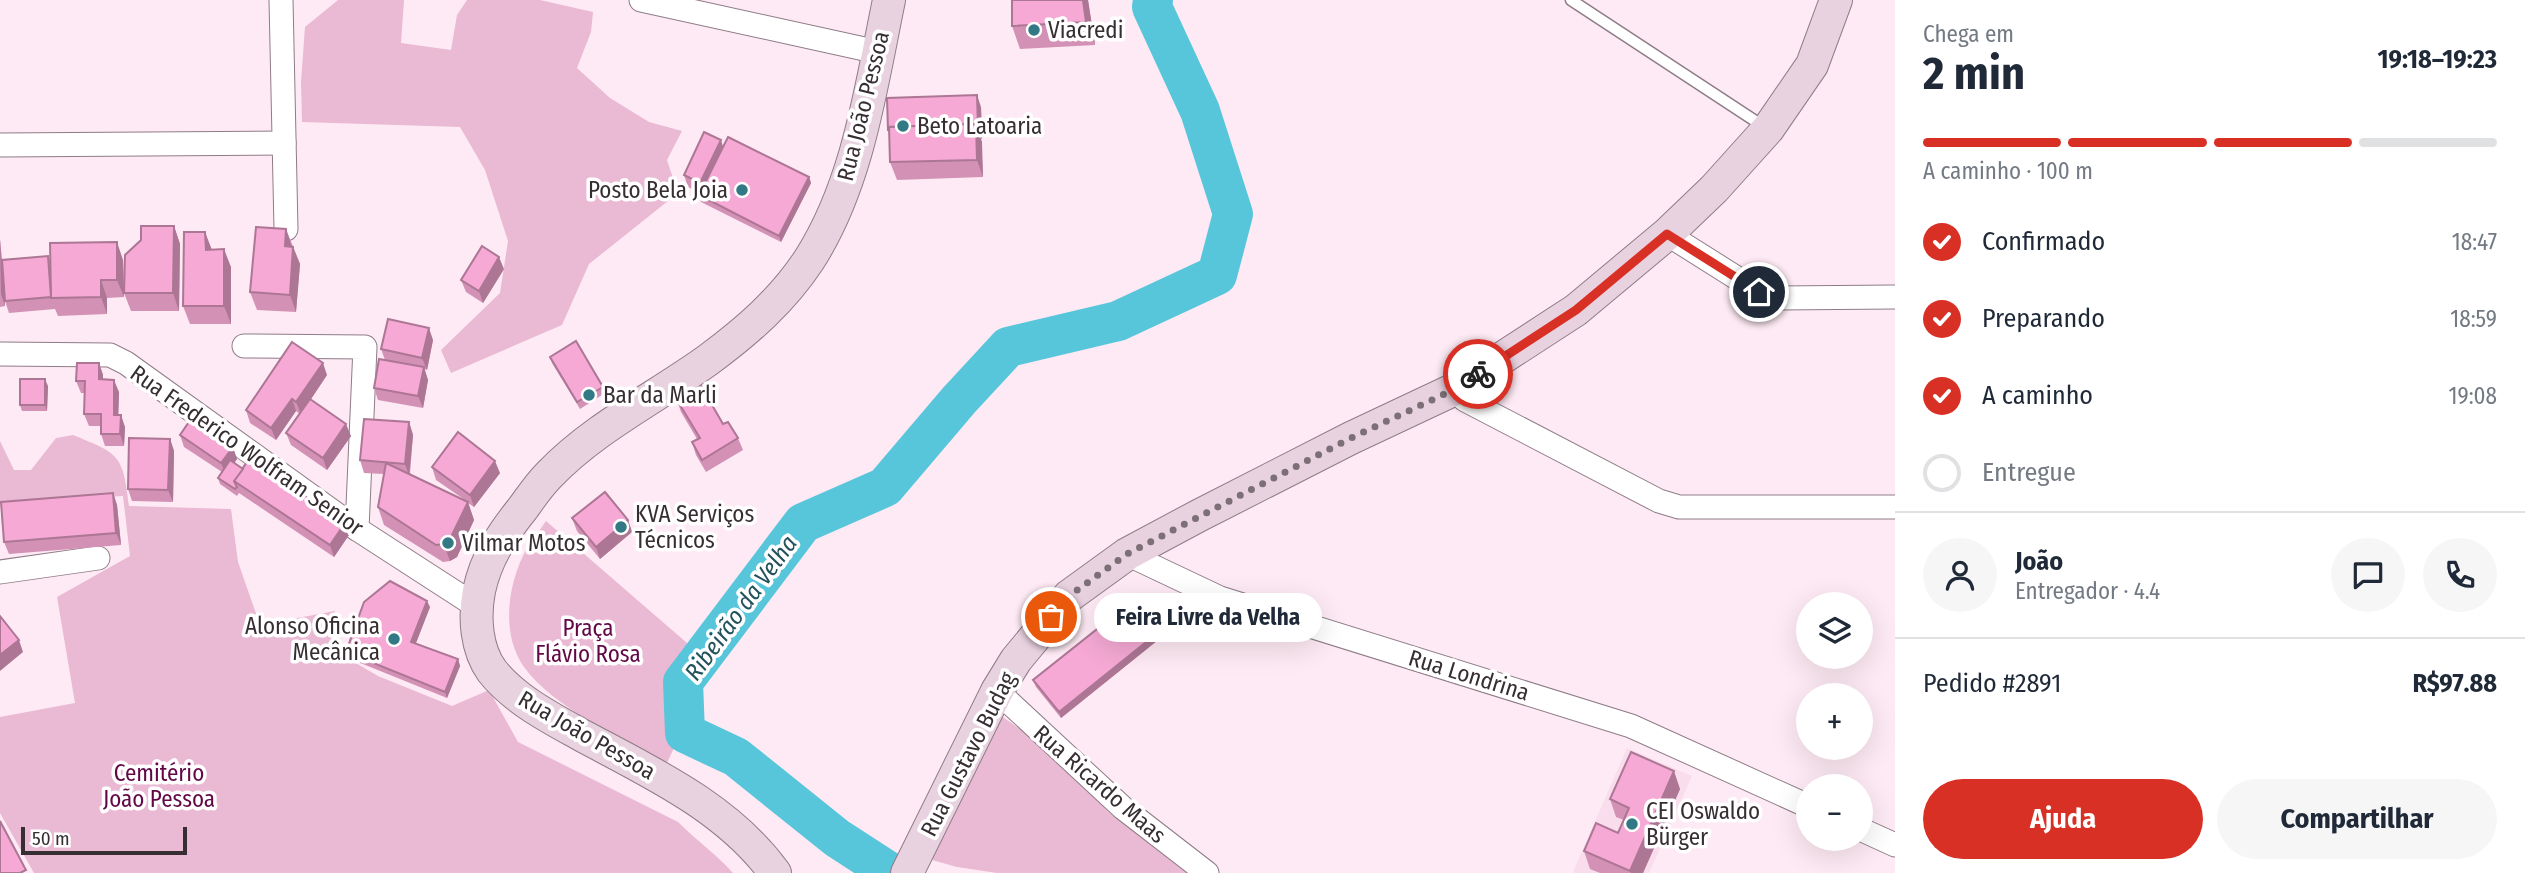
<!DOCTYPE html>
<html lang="pt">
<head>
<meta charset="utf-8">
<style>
  body { margin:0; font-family:"Fira Sans Condensed",sans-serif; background:#f6f6f7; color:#1f2937; height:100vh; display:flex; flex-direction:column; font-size:26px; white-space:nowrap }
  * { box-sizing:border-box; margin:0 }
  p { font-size:23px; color:#747a83 }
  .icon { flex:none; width:38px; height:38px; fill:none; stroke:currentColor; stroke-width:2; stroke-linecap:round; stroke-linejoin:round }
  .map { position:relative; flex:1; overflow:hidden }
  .side { display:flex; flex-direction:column; background:#fff; width:630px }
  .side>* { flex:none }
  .tools { position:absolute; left:1796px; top:592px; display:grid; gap:14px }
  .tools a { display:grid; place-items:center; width:77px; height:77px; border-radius:50%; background:#fff; box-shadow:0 7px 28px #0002; font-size:35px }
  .scale { position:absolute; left:21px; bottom:18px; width:166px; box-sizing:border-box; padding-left:7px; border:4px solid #362e32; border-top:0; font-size:19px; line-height:24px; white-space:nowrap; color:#362e32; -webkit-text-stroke:5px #fff; paint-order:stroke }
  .pin { position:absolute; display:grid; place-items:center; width:60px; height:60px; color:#fff; margin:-30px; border:4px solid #fff; border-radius:50%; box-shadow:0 2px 7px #0007 }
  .courier { position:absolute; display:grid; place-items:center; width:70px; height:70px; margin:-35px; border:5px solid #d93025; border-radius:50%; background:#fff; color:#222; box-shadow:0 2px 9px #0007 }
  .bubble { position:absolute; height:49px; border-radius:24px; background:#fff; box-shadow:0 7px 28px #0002; font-size:23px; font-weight:700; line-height:49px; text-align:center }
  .head em { font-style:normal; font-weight:700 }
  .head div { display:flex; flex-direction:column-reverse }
  .head { display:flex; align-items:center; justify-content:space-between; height:119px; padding:0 28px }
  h1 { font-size:46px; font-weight:700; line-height:52px }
  .bar { display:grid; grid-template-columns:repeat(4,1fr); gap:10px 7px; align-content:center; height:84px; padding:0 28px }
  .bar i { height:9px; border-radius:5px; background:#e0e1e3 }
  .bar .selected { background:#d93025 }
  .bar p { grid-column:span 4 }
  .line { display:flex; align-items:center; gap:18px; padding:0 28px; border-top:2px solid #e0e1e3 }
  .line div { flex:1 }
  .round { display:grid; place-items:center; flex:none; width:74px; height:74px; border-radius:37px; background:#f6f6f7 }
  ol { padding:0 28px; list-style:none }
  li { display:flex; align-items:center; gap:21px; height:77px }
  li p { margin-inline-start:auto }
  li .icon { padding:7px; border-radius:50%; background:#d93025; color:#fff; stroke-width:4 }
  li:last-child { color:#747a83 }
  li i { width:38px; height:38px; border:4px solid #e0e1e3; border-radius:50% }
  .button { display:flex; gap:14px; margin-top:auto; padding:14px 28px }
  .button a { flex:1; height:80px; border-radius:42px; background:#d93025; color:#fff; font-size:28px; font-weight:700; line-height:80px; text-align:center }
  .button a+a { background:#f6f6f7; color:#1f2937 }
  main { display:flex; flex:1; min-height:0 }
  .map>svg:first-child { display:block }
  .built { fill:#f9ddec }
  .green { fill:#eab9d3 }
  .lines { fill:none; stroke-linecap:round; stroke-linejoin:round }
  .river { stroke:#57c6db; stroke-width:40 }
  .lane-casing { stroke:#8e7c86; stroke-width:13 }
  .street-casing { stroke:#8e7c86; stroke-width:25 }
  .secondary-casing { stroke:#8e7c86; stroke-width:34 }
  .lane { stroke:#fff; stroke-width:10 }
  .street { stroke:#fff; stroke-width:23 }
  .secondary { stroke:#e9d2e0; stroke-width:32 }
  .wall { fill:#d391b6 }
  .shaded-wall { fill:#ac7694 }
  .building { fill:#f5a9d4; stroke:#ac7694; stroke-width:2 }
  .done { stroke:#7c7076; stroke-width:7; stroke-dasharray:0 12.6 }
  .route { stroke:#d93025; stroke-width:9 }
  .poi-dot { fill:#337885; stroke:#fff; stroke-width:2.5 }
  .labels { text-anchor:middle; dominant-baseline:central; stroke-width:7; stroke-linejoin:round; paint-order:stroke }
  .poi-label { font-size:23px; fill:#362e32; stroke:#fff; text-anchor:start }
  .street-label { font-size:23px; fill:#362e32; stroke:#fff }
  .park-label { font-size:23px; fill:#620846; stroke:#fff }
  .water-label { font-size:24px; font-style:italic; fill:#22525c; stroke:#fff }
</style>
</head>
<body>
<main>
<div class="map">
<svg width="1895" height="873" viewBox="0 0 1895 873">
  <rect width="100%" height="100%" fill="#feeaf4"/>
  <path class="built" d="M 1627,748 L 1692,776 L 1649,873 L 1575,873 L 1573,872 Z"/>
  <g class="green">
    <path d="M 338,0 L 404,0 L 401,43 L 451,50 L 457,15 L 467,0 L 540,0 L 593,12 L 591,32 L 577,68 L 610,98 L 649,122 L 682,131 L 667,160 L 678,193 L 589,264 L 562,325 L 451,373 L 441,350 L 500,293 L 508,241 L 485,170 L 460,127 L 302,122 L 301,82 L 305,27 Z"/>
    <path d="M 73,435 C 120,454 123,455 129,506 L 231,509 L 238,562 L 260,625 L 335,611 L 330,648 L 378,676 L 452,706 L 489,690 L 518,742 L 678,822 C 696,840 716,854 733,873 L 34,873 L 0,813 L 0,717 L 75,703 L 57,597 L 130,556 L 123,496 L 0,503 L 0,441 L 14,470 L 31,470 L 56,438 Z"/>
    <path d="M 546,521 L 687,643 C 673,679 660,699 679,737 L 667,763 C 623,740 553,707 524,667 C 500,633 508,582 527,548 C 533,539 540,530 546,521 Z"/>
    <path d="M 1000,715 L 1045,747 L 1076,775 L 1108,812 L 1189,873 L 997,873 L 957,867 L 932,860 L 964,781 Z"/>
  </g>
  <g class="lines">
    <path class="river" d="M 891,873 L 837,838 L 736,757 L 685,733 L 683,682 L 803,523 L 885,487 L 959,400 L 1008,347 L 1118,321 L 1217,275 L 1233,214 L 1200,111 L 1152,7 L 1153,0"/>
    <defs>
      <path id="lane" d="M 1571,0 L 1766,128"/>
      <g id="street">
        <path d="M 281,0 L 286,229"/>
        <path d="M 641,0 L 878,52"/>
        <path d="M 0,145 L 284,143"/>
        <path d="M 1667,234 L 1759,292 L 1775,298 L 1895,297"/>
        <path d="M 244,346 L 365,347 L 357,529"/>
        <path d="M 0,354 L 110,355 L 126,363 L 357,529 L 476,606"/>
        <path d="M 1453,390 L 1465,400 L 1659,501 L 1679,507 L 1895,507"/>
        <path d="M 1127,554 L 1220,598 L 1631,726 L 1808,806"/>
        <path d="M 0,572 L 98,558"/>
        <path d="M 997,691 L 1123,808 L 1207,873"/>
        <path d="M 1860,829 L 1895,845"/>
      </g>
      <g id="secondary">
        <path d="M 775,873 C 728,808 652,773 583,736 C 551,718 515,700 492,671 C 476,649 474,617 479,591 C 486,558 502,534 523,508 C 531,497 539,485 549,475 C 594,428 655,398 708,360 C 747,331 782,301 809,260 C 858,184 871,87 889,0"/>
        <path d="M 907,873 L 997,691 L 1016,660 L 1069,596 L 1127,554 L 1200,515 L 1351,438 L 1453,390 L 1576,310 L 1667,234 L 1714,189 L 1768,129 L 1812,65 L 1836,0"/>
      </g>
    </defs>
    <use href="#lane" class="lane-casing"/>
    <use href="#street" class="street-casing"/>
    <use href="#secondary" class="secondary-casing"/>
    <use href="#lane" class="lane"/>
    <use href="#street" class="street"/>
    <use href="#secondary" class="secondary"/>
  </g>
  <g class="wall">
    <path d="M 1088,0 L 1095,45 L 1020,49 L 1012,26 Z"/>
    <path d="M 981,107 L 982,139 L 981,139 L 983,177 L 897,180 L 890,162 L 890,134 L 888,130 Z"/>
    <path d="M 723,147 L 809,177 L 811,183 L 781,242 L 701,202 L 699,195 L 700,193 L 688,187 L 684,175 Z"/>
    <path d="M 174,226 L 180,244 L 179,311 L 131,311 L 124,293 Z"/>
    <path d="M 286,229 L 300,264 L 296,312 L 257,310 L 250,292 Z"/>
    <path d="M 0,239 L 2,260 L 48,256 L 51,262 L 123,260 L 124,297 L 107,298 L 107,314 L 58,316 L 55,309 L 9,313 L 5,301 L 5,306 L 0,307 Z"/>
    <path d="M 211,250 L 231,267 L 231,324 L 190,324 L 183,306 Z"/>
    <path d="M 504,269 L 483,303 L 466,292 L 461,280 Z"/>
    <path d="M 433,340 L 427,370 L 424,369 L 428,380 L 423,408 L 378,400 L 374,388 L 385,360 L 381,349 Z"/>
    <path d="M 550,357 L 603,387 L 605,393 L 580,409 L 552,363 Z"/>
    <path d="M 99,363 L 103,375 L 103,379 L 119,392 L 118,415 L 125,427 L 124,446 L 105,446 L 101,434 L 101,426 L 89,426 L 84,414 L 85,393 L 81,393 L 76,381 Z"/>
    <path d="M 327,375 L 311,399 L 351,436 L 327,470 L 291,445 L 286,433 L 300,414 L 296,411 L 276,440 L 250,423 L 246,410 Z"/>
    <path d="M 48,386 L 47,411 L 22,411 L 20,405 Z"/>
    <path d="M 677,400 L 723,424 L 738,438 L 743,450 L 706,472 L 696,455 L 692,442 L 697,439 L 681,412 Z"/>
    <path d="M 409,422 L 413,435 L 410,474 L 465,500 L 436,480 L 432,467 L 500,473 L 474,507 L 468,503 L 474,520 L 457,557 L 450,561 L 443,562 L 384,525 L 378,507 L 384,474 L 364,473 L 360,460 Z"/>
    <path d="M 180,435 L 237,459 L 234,463 L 349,535 L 334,557 L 239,493 L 237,496 L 220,484 L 218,478 L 222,472 L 184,447 Z"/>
    <path d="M 170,439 L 174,451 L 173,502 L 132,501 L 128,489 Z"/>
    <path d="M 113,493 L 117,505 L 121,545 L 9,554 L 4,542 Z"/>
    <path d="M 572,518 L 628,520 L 632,532 L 600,559 L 577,531 Z"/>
    <path d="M 430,607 L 416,643 L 458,659 L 460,666 L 447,698 L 348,658 L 346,652 Z"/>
    <path d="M 1168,632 L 1061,718 L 1036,687 L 1033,680 Z"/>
    <path d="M 1680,789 L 1643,873 L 1600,873 L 1590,869 L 1584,851 L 1618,833 L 1624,820 L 1616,817 L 1610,799 Z"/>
  </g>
  <g class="shaded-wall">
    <path d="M 1083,0 L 1088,0 L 1095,45 L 1086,22 Z"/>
    <path d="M 977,95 L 981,107 L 982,139 L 978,127 Z"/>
    <path d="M 976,124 L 982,142 L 983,177 L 977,160 Z"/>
    <path d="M 721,140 L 725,153 L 704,195 L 700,183 Z"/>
    <path d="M 809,177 L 811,183 L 781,242 L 779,236 Z"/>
    <path d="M 174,226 L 180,244 L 179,311 L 173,293 Z"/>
    <path d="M 286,229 L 292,247 L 285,246 Z"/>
    <path d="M 205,232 L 212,250 L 206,250 Z"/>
    <path d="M 0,239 L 5,306 L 1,294 Z"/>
    <path d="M 117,242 L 123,260 L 124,297 L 117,280 Z"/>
    <path d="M 293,247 L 300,264 L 296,312 L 290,295 Z"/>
    <path d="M 224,249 L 231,267 L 231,324 L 224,306 Z"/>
    <path d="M 499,257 L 504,269 L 483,303 L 479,291 Z"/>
    <path d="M 101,280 L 107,298 L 107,314 L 101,297 Z"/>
    <path d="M 429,328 L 433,340 L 427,370 L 422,358 Z"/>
    <path d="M 99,363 L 103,375 L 103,392 L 99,379 Z"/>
    <path d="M 323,363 L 327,375 L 301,414 L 296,402 Z"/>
    <path d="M 424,367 L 428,380 L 423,408 L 418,396 Z"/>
    <path d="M 45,379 L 48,386 L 47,411 L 45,405 Z"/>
    <path d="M 114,380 L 119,392 L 118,427 L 114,415 Z"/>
    <path d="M 292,399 L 296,411 L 276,440 L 271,428 Z"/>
    <path d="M 121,415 L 125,427 L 124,446 L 120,434 Z"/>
    <path d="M 409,422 L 413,435 L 409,476 L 405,464 Z"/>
    <path d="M 346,424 L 351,436 L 327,470 L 323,458 Z"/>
    <path d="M 170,439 L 174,451 L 173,502 L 168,490 Z"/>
    <path d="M 233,447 L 237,459 L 226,475 L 221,463 Z"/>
    <path d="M 495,461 L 500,473 L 474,507 L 470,495 Z"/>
    <path d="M 113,493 L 117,505 L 121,545 L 116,533 Z"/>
    <path d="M 468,502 L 474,520 L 457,557 L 450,561 L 444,544 Z"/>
    <path d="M 628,520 L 632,532 L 600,559 L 596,547 Z"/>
    <path d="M 345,523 L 349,535 L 334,557 L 330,545 Z"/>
    <path d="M 427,601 L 430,607 L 414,648 L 411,642 Z"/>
    <path d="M 1166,626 L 1168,632 L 1061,718 L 1059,712 Z"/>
    <path d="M 19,640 L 23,652 L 0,671 L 0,655 Z"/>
    <path d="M 458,659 L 460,666 L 447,698 L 445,692 Z"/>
    <path d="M 1674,771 L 1680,789 L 1643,873 L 1631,873 L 1630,871 Z"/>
  </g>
  <g class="building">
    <path d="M 1012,0 L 1083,0 L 1086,22 L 1012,26 Z"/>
    <path d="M 977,95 L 978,127 L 977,127 L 976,124 L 889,127 L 889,130 L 888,130 L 887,98 Z"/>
    <path d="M 976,124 L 977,160 L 890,162 L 889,127 Z"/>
    <path d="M 704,132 L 721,140 L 700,183 L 684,175 Z"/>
    <path d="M 728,137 L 809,177 L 779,236 L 699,195 Z"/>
    <path d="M 141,226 L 174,226 L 173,293 L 124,293 L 125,255 L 141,240 Z"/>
    <path d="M 256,227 L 286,229 L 285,246 L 293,247 L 290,295 L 250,292 Z"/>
    <path d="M 184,232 L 205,232 L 206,250 L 224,249 L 224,306 L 183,306 Z"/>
    <path d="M 117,242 L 117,280 L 101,280 L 101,297 L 51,298 L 50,243 Z"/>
    <path d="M 482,246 L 499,257 L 479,291 L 461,280 Z"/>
    <path d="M 48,256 L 51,297 L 5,301 L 2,260 Z"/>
    <path d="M 388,319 L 429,328 L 422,358 L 381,349 Z"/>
    <path d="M 576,341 L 603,387 L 577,402 L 550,357 Z"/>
    <path d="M 292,342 L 323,363 L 296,402 L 292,399 L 271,428 L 246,410 Z"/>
    <path d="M 379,359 L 424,367 L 418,396 L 374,388 Z"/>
    <path d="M 77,363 L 99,363 L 99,379 L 114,380 L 114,415 L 121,415 L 120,434 L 101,434 L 101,414 L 84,414 L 85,381 L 76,381 Z"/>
    <rect x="20" y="379" width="25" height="26"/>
    <path d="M 701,386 L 723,424 L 728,422 L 738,438 L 702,460 L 692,442 L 700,438 L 677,400 Z"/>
    <path d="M 310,399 L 346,424 L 323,458 L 286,433 Z"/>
    <path d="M 191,419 L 233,447 L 221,463 L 180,435 Z"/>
    <path d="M 364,419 L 409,422 L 405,464 L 360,460 Z"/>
    <path d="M 458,432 L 495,461 L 470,495 L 432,467 Z"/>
    <path d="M 129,438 L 170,439 L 168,490 L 128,489 Z"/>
    <path d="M 249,459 L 345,523 L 330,545 L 234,481 Z"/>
    <path d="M 230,460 L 243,469 L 234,481 L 237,487 L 235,489 L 218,478 Z"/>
    <path d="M 386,463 L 468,502 L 450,539 L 444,544 L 436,545 L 378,507 Z"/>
    <path d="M 605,492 L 628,520 L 596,547 L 572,518 Z"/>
    <path d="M 113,493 L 116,533 L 4,542 L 1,502 Z"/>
    <path d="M 390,581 L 427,601 L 411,642 L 458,659 L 445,692 L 346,652 L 364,602 Z"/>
    <path d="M 1140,595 L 1166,626 L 1059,712 L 1033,680 Z"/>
    <path d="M 0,616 L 19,640 L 0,655 Z"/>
    <path d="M 1631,752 L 1674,771 L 1630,871 L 1584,851 L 1596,823 L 1618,833 L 1629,808 L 1610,799 Z"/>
    <path d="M 0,821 L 26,870 L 20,873 L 0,873 Z"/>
  </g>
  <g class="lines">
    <path class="done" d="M 1051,617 L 1069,596 L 1127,554 L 1351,438 L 1453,390 L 1478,374"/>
    <path class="route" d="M 1478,374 L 1576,310 L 1667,234 L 1759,292"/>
  </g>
  <g class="poi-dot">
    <circle cx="1034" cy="30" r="7"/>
    <circle cx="903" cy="126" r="7"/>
    <circle cx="742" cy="190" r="7"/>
    <circle cx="589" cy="395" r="7"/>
    <circle cx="621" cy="527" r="7"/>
    <circle cx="448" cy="543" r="7"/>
    <circle cx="394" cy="639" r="7"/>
    <circle cx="1632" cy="824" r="7"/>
  </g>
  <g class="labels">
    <g class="poi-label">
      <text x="1048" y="30">Viacredi</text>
      <text x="917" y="126">Beto Latoaria</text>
      <text x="728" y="190" text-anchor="end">Posto Bela Joia</text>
      <text x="603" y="395">Bar da Marli</text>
      <text x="635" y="514">KVA Serviços<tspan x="635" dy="26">Técnicos</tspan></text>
      <text x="462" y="543">Vilmar Motos</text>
      <text x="380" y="626" text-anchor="end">Alonso Oficina<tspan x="380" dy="26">Mecânica</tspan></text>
      <text x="1646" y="811">CEI Oswaldo<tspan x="1646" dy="26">Bürger</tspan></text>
    </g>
    <g class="street-label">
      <text transform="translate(863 106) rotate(-76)">Rua João Pessoa</text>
      <text transform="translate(247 450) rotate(35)">Rua Frederico Wolfram Senior</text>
      <text transform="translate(1469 675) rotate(17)">Rua Londrina</text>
      <text transform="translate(587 735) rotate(30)">Rua João Pessoa</text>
      <text transform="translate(968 754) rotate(-63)">Rua Gustavo Budag</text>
      <text transform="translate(1100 784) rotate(41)">Rua Ricardo Maas</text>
    </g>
    <g class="park-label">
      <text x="588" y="628">Praça<tspan x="588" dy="26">Flávio Rosa</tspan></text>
      <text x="159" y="773">Cemitério<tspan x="159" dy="26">João Pessoa</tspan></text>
    </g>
    <g class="water-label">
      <text transform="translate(741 608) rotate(-54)">Ribeirão da Velha</text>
    </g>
  </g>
</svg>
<div class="tools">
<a><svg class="icon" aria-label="layers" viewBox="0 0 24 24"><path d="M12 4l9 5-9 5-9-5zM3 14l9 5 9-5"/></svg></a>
<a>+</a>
<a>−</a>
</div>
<div class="scale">50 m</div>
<div class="pin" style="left:1051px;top:617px;background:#ea580c"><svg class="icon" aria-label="bag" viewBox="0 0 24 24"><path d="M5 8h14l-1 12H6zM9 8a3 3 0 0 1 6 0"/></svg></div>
<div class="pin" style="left:1759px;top:292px;background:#1f2937"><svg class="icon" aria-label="home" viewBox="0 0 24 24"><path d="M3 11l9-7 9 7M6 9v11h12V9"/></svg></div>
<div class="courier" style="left:1478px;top:374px"><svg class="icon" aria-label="bike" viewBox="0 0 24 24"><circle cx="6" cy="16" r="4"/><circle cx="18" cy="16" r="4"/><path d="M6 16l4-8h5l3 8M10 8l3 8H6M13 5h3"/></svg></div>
<div class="bubble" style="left:1094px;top:593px;width:228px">Feira Livre da Velha</div>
</div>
<section class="side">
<div class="head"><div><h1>2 min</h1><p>Chega em</p></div><em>19:18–19:23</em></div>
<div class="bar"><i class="selected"></i><i class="selected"></i><i class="selected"></i><i></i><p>A caminho · 100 m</p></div>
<ol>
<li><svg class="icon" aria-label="check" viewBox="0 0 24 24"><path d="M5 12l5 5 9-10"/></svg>Confirmado<p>18:47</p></li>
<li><svg class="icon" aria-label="check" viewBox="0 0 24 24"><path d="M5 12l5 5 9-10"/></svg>Preparando<p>18:59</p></li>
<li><svg class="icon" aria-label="check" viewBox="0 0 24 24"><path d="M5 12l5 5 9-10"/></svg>A caminho<p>19:08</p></li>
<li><i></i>Entregue</li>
</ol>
<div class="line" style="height:126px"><a class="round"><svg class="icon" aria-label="person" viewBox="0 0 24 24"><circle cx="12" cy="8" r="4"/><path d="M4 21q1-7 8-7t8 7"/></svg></a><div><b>João</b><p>Entregador · 4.4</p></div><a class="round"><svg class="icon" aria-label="chat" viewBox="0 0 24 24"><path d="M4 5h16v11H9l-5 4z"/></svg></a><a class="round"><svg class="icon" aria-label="phone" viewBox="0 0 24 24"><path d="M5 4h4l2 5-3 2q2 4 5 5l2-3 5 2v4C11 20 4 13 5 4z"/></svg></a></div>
<div class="line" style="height:91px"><div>Pedido #2891</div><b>R$97.88</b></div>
<div class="button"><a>Ajuda</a><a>Compartilhar</a></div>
</section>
</main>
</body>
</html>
